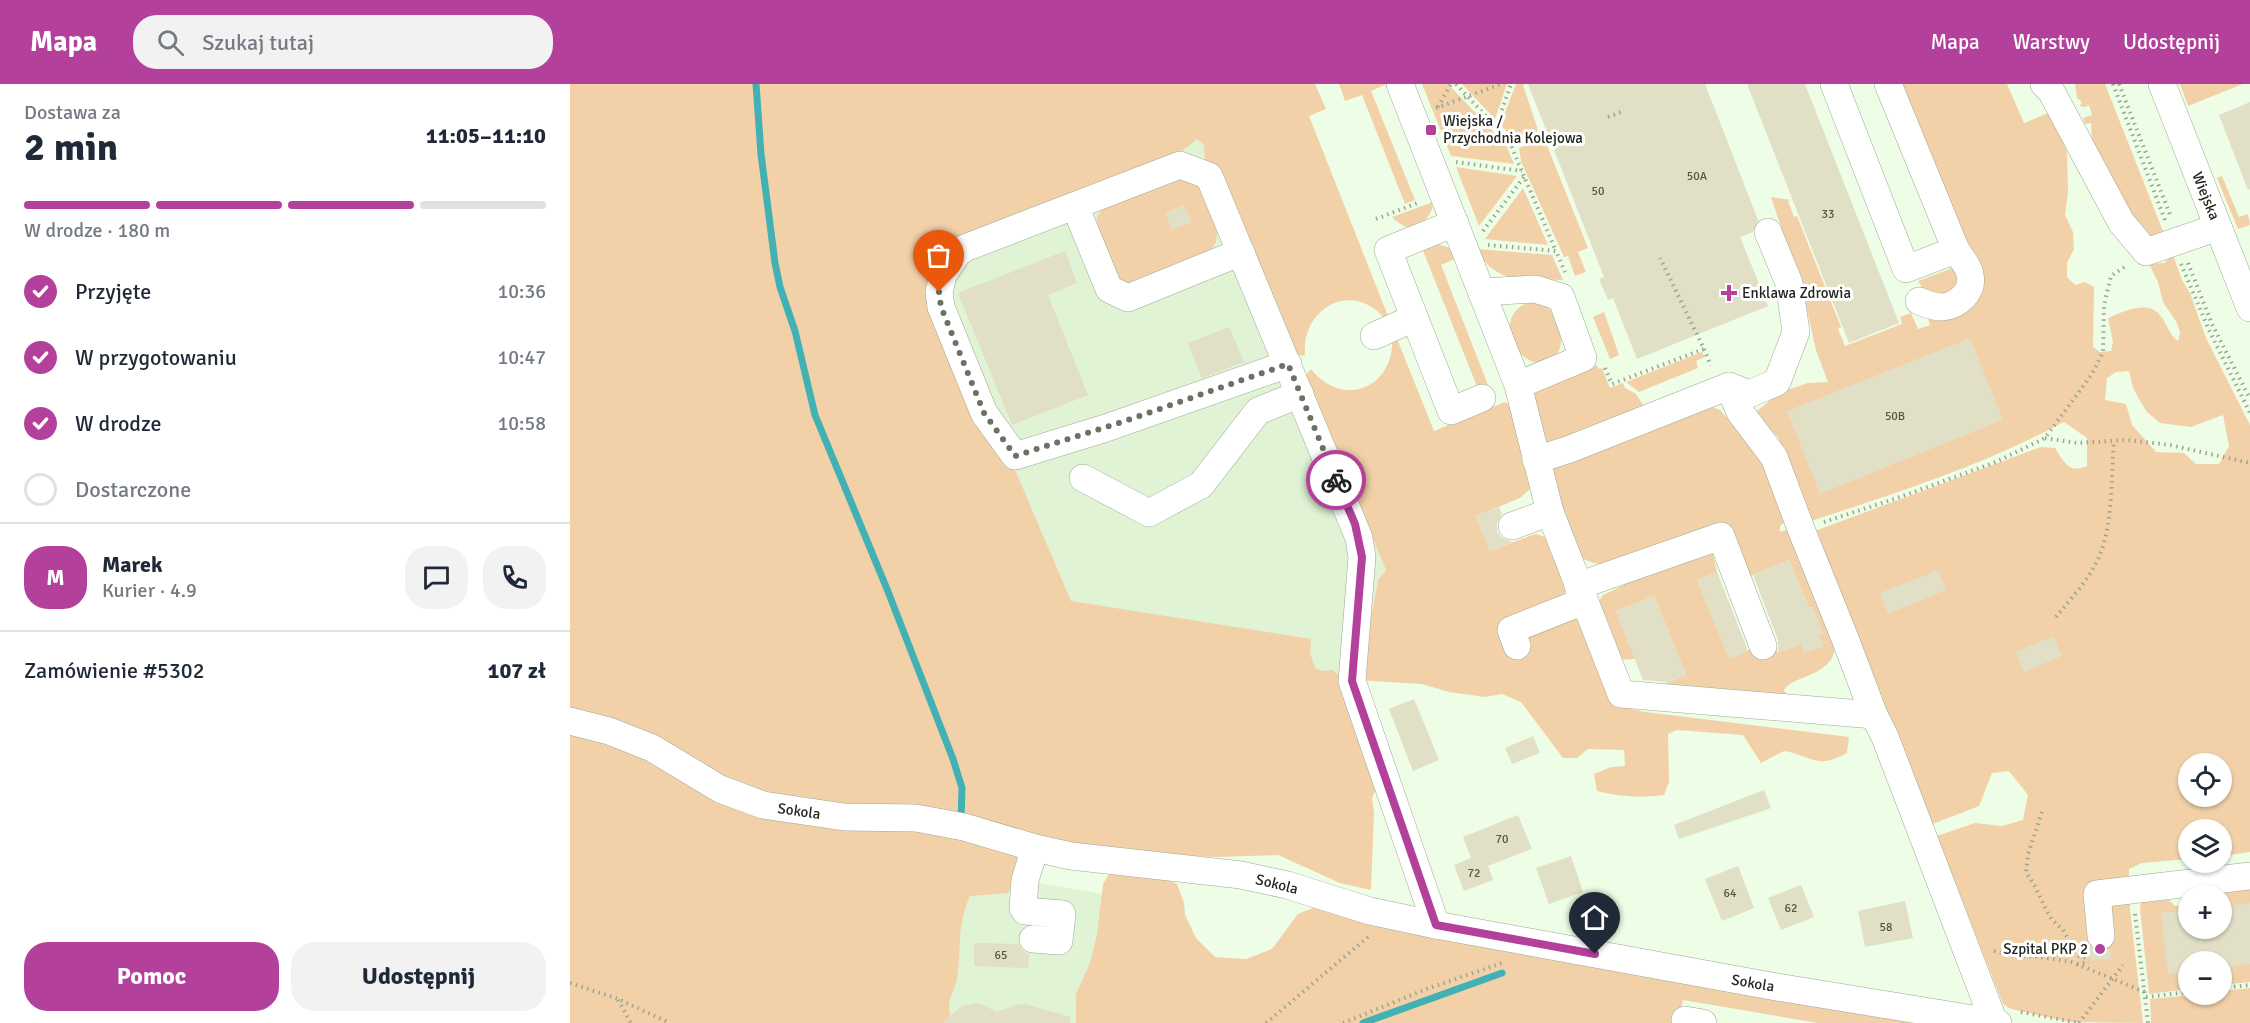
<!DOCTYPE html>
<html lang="pl">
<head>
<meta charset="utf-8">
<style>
  body { margin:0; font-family:Signika,sans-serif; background:#f2f2f3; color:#1f2937; height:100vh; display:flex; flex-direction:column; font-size:22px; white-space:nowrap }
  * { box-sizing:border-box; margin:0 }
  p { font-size:20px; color:#747a83 }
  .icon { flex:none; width:33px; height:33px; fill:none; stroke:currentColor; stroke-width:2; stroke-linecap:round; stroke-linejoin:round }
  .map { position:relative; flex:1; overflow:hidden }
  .panel { display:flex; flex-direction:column; background:#fff; width:570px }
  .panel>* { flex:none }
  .controls { position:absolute; left:1608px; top:669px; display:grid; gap:12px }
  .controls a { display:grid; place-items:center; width:54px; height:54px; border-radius:50%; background:#fff; box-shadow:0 2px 4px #0004; font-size:30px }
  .pin { position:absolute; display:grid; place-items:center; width:51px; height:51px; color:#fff; margin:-62px -26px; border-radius:50% 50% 50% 0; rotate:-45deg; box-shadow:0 0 6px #0007 }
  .pin .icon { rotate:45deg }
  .courier { position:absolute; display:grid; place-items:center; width:60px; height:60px; margin:-30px; border:4px solid #b3419c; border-radius:50%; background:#fff; color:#222; box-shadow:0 2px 8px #0007 }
  .summary em { font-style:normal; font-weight:800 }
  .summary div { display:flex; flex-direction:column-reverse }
  .summary { display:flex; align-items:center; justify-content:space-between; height:102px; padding:0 24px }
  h1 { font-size:39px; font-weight:800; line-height:45px }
  .bar { display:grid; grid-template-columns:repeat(4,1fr); gap:9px 6px; align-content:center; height:72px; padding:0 24px }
  .bar i { height:8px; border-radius:4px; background:#e0e1e3 }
  .bar .selected { background:#b3419c }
  .bar p { grid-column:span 4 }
  .line { display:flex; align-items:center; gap:15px; padding:0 24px; border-top:2px solid #e0e1e3 }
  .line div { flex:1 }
  .round { display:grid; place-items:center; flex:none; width:63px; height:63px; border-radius:24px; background:#f2f2f3 }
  ol { padding:0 24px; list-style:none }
  li { display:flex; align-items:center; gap:18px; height:66px }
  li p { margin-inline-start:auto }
  li .icon { padding:6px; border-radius:50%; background:#b3419c; color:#fff; stroke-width:4 }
  li:last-child { color:#747a83 }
  li i { width:33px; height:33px; border:3px solid #e0e1e3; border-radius:50% }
  .cta { display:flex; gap:12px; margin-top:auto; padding:12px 24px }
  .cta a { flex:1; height:69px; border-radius:24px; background:#b3419c; color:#fff; font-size:24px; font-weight:800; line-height:69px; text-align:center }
  .cta a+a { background:#f2f2f3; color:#1f2937 }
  header { display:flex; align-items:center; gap:36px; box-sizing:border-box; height:84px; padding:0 30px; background:#b3419c; color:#fff }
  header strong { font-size:28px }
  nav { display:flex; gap:33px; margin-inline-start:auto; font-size:21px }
  .search { width:420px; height:54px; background:#f2f2f3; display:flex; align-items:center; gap:15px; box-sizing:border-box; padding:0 21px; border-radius:24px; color:#747a83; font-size:22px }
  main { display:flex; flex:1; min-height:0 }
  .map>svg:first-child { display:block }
  .built { fill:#e0f3d5 }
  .green { fill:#f2d1a9; fill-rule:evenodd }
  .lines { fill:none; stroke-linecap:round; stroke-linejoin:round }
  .stream { stroke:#42b1b3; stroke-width:7 }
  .building { fill:#e1dfc5 }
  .minor-casing { stroke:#9ba993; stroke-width:28 }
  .path { stroke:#9aa594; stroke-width:4; stroke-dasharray:1.5 4.5; stroke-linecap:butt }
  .minor { stroke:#fff; stroke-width:27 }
  .done { stroke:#697264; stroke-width:6; stroke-dasharray:0 10.8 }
  .route { stroke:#b3419c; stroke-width:8 }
  .poi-dot { fill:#b3419c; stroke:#fff; stroke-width:2 }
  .labels { text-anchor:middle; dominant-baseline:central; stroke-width:6; stroke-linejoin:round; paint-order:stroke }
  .number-label { font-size:12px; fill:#525548 }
  .poi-label { font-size:15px; fill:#22271f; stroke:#fff; text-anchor:start }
  .street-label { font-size:15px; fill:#22271f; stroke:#fff }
</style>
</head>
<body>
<header>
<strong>Mapa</strong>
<div class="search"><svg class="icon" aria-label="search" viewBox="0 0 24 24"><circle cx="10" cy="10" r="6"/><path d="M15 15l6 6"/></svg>Szukaj tutaj</div>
<nav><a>Mapa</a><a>Warstwy</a><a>Udostępnij</a></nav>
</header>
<main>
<section class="panel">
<div class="summary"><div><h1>2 min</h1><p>Dostawa za</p></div><em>11:05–11:10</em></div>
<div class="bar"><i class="selected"></i><i class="selected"></i><i class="selected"></i><i></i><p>W drodze · 180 m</p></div>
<ol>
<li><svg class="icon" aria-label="check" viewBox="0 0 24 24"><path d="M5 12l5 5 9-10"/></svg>Przyjęte<p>10:36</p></li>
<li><svg class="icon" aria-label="check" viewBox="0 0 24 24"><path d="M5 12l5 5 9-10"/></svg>W przygotowaniu<p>10:47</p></li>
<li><svg class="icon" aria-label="check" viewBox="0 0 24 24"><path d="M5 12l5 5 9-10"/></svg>W drodze<p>10:58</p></li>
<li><i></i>Dostarczone</li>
</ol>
<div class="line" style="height:108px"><b class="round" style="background:#b3419c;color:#fff">M</b><div><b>Marek</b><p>Kurier · 4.9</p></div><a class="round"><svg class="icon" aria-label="chat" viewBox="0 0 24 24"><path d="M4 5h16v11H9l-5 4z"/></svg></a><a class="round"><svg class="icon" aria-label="phone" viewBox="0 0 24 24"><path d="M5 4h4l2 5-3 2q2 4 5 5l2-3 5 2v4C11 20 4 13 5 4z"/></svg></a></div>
<div class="line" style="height:78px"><div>Zamówienie #5302</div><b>107 zł</b></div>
<div class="cta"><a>Pomoc</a><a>Udostępnij</a></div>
</section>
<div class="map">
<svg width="1680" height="939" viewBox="0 0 1680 939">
  <rect width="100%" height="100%" fill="#eefde5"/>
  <g class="built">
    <path d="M 615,7 L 816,486 L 808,496 L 791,589 L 758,592 L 466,547 L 299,131 Z"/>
    <path d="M 366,780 L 542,812 L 519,939 L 337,939 Z"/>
  </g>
  <g class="green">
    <path d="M 0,0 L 745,0 L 756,25 L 739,32 L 820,237 L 817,238 C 787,195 731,221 735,271 L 732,272 L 724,269 L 645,82 L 639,82 L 635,78 L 634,61 L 627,55 L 606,72 L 388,159 C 369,179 355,197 363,226 L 404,329 L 440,374 L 501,517 L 741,555 L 740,569 L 745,584 L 753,587 L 763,586 L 772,595 L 806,705 L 802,714 L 804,729 L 801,806 L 770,799 L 708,771 L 643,773 L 551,767 L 526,769 L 483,763 L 425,746 L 359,731 L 334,728 L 281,730 L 204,721 L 154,700 L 89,662 L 93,681 L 177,723 L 271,737 L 345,737 L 442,764 L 453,779 L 438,809 L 400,812 C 386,843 392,864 387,895 C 385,904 379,913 379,922 C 379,929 380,934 385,939 L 0,939 Z"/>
    <path d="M 769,0 L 817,0 L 801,7 L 845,116 L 835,120 L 792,11 L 775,17 Z"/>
    <path d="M 852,0 L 878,0 L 936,61 L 944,80 L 881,72 Z"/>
    <path d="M 892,0 L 937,0 L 925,35 Z"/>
    <path d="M 946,0 L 955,0 L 953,1 L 967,43 L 967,50 L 947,57 L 932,43 L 931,39 Z"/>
    <path d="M 1327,0 L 1437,0 L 1454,39 L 1481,28 L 1488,39 L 1497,69 L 1498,108 L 1495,131 L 1503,148 L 1504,165 L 1497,179 L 1497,193 L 1505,201 L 1515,198 L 1524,203 L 1523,263 L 1530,268 L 1541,267 L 1543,258 L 1538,234 C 1552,228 1577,216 1589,230 C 1597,238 1598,250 1608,257 L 1610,249 L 1607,239 L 1593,218 L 1588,198 L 1579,180 L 1594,179 L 1603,171 L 1612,196 L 1620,209 L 1636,254 L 1680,341 L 1680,768 L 1652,772 L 1652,746 L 1618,746 L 1618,775 L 1572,779 L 1559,785 L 1560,825 L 1573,939 L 1500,938 L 1441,925 L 1433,920 L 1367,752 L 1405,739 L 1432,742 L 1453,736 L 1458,711 L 1439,687 L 1422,689 L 1409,722 L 1360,741 L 1305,596 L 1242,448 L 1471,363 L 1485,364 C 1494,378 1499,390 1517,382 L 1517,354 L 1494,338 C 1413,381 1327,409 1241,437 L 1208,353 L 1183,330 L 1211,308 L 1238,299 L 1258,298 L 1246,266 L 1234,212 L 1201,113 L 1221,116 L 1218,117 L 1224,133 L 1227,132 L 1271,243 L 1268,245 L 1275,262 L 1332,240 L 1330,233 L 1341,229 L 1348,245 L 1360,241 L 1356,229 L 1396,219 ZM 1559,287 L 1563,304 L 1572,320 L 1577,328 L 1590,339 L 1621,343 L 1653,331 L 1659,362 L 1649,380 L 1626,380 L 1614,369 L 1586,368 L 1562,341 L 1556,320 L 1535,316 L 1537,294 L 1546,288 ZM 1618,680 L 1652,680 L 1652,712 L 1618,712 Z"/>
    <path d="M 1505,0 L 1535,0 L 1593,147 L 1586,153 L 1570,154 L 1522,56 L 1521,39 L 1515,40 L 1513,34 L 1522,31 L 1519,21 L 1515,23 L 1510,22 L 1512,18 L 1507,14 Z"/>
    <path d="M 1610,0 L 1673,0 L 1618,22 Z"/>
    <path d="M 974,54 L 1018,164 L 1008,168 L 1016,188 L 1005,192 L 998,172 L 994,173 L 951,77 L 949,64 Z"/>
    <path d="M 886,83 L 947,92 L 909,142 Z"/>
    <path d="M 1652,92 L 1669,133 L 1678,130 L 1680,141 L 1668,145 L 1647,94 Z"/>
    <path d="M 601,94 L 617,95 L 627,101 L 638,114 L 648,141 L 646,158 L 638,171 L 562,203 L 545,195 L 527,149 L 527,133 L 535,121 Z"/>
    <path d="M 953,104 L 978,161 L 915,155 Z"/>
    <path d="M 863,118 C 862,134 851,142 836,143 L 826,137 L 822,133 Z"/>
    <path d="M 868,160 L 880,164 L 887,174 L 871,181 L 918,301 L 908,305 L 852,164 Z"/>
    <path d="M 908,165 L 982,171 L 993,196 L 941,194 C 926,189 914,181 908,165 Z"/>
    <path d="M 1388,182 L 1394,196 L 1383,211 L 1356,210 L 1348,197 Z"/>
    <path d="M 964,217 C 970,219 976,221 980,226 C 990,238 997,262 984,273 C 954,300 913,228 964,217 Z"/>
    <path d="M 1034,228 L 1049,271 L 1040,275 L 1023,233 Z"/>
    <path d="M 825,250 L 864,347 L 935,318 L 941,321 L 962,403 L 950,414 L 906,432 L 920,467 L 962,451 L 967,450 L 977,454 L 997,500 L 994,511 L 1003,534 L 1011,537 L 1043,621 L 1075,628 L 1279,653 L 1277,669 C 1246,686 1243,672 1214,667 L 1191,679 L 1173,651 L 1107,646 L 1098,650 L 1099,698 L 1094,711 C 1071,714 1049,713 1027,707 L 1024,690 L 1041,683 L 1055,682 L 1054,666 L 1018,665 L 1007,674 L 993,674 L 951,618 L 932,610 L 915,613 L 879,608 L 852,600 L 787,596 L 791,589 L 808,496 L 816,486 L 735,292 L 741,285 C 773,326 826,303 822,252 Z"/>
    <path d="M 1132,268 L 1135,273 L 1126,277 L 1128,284 L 1069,308 L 1056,298 Z"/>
    <path d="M 1027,281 L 1029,285 L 1032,284 L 1040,304 L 1053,299 L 1055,304 L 1066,310 L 1075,324 L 982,363 L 974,360 L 963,314 L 964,308 Z"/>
    <path d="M 1137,321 L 1150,326 L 1193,374 L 1216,437 L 1210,442 L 1210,448 L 1219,445 L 1265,564 C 1262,588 1236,590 1218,601 L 1214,606 L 1219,615 L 1078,606 L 1116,591 L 1084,512 L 1046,527 L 1065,575 L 1042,576 L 1025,523 L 1033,511 L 1054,501 L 1052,494 L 1143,470 L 1147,488 L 1127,496 L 1159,574 L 1179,566 L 1204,561 L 1208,569 L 1231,559 L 1235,569 L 1253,562 L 1248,551 L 1253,549 L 1242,523 L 1239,524 L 1219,476 L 1178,493 L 1161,455 L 1033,481 C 1026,479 1017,478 1011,473 C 1000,464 985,405 981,389 L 987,380 Z"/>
    <path d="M 541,787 L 590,793 L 607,800 L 614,819 L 615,831 L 626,854 L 645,873 L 676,875 L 702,865 L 728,830 L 745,823 L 1356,939 L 1248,939 L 1113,916 L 1109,939 L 506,939 L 506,910 L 520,879 L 527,851 L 533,800 Z"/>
    <path d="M 1680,803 L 1680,898 L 1652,901 L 1652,878 L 1618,878 L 1618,905 L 1579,910 L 1570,825 L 1571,818 L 1599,816 L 1605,822 L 1614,821 L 1614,810 ZM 1618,812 L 1652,812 L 1652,844 L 1618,844 Z"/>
    <path d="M 1680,904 L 1680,939 L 1581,939 L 1580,915 L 1622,911 L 1652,910 L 1652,907 Z"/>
  </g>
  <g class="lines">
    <g class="stream">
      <path d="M 186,0 L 191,70 L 205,179 L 210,203 L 225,247 L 245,331 L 317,505 L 383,675 L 392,704 L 391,736"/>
      <path d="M 793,939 L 932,889"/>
    </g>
  </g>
  <g class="building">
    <path d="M 958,0 L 1135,0 L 1188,136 L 1183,148 L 1170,153 L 1198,222 L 1067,275 L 1043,214 L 1038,216 L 1029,195 L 1034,193 Z"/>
    <path d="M 1177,0 L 1235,0 L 1329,239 L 1279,259 Z"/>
    <path d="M 1680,18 L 1680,105 L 1678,106 L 1649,31 Z"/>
    <path d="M 614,121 L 622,138 L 602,146 L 595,129 Z"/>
    <path d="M 495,167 L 507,199 L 478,211 L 518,311 L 442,341 L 388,209 Z"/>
    <path d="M 659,243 L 674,278 L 632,294 L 618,259 Z"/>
    <path d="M 1400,254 L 1433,336 L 1250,410 L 1217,327 Z"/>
    <path d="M 929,423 L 932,430 L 927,439 L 927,448 L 932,454 L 943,458 L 920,467 L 906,432 Z"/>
    <path d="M 1219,476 L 1239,524 L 1242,523 L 1253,549 L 1248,551 L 1253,562 L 1235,569 L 1231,559 L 1208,569 L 1208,556 L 1183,491 Z"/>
    <path d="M 1368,486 L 1376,506 L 1318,530 L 1310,509 Z"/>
    <path d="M 1147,488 L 1178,567 L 1159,575 L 1127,496 Z"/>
    <path d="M 1084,512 L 1116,591 L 1098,598 L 1073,596 L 1046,527 Z"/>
    <path d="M 1483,552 L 1492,572 L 1454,588 L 1446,568 Z"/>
    <path d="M 844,615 L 869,676 L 843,687 L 819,625 Z"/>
    <path d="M 963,652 L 970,669 L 942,680 L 935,664 Z"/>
    <path d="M 1194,706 L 1201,724 L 1109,755 L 1104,741 Z"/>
    <path d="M 948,731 L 962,765 L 918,782 L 923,796 L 894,807 L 884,781 L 901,774 L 893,753 Z"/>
    <path d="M 1001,772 L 1013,808 L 979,820 L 966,784 Z"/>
    <path d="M 1168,782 L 1184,824 L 1152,837 L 1135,795 Z"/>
    <path d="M 1231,801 L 1244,833 L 1211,846 L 1198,814 Z"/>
    <path d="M 1335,817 L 1343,854 L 1295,863 L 1288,827 Z"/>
    <path d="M 1680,819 L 1680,880 L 1652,884 L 1652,878 L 1618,878 L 1618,888 L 1598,890 L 1591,829 L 1618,826 L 1618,844 L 1652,844 L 1652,822 Z"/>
    <path d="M 404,859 L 448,860 L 454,868 L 459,870 L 458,884 L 404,882 Z"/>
    <path d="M 1519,862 L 1525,866 L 1532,868 L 1540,865 L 1541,875 L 1521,877 Z"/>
    <path d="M 408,919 L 427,928 L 445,921 L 455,920 L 501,933 L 500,939 L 372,939 L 392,922 Z"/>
  </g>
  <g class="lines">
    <defs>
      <g id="minor">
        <path d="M 830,0 L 948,301 L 980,428 L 1051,610 L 1304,631"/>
        <path d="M 1264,0 L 1336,185 L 1386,166 L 1318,0"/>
        <path d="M 1474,0 L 1481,7 L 1551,138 L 1576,168 L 1648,143"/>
        <path d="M 1592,0 L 1680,224"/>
        <path d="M 505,122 L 539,205 L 558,214 L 671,168"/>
        <path d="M 885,139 L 818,166 L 881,327 L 912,314"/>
        <path d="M 912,208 L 965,205 L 991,213 L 1013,274 L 948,301"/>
        <path d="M 1349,217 C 1356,220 1364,223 1372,223 C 1387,222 1404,208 1400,191 C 1399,183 1391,174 1386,166"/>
        <path d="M 804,252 L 844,234"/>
        <path d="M 718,280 L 536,344 L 445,372 L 414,329 L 371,223 L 369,208 L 373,191 L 388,169 L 395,164 L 610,81 L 639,92 L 789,454 L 792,473 L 782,597 L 866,841"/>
        <path d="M 1159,302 L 1170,328 L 1204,373 L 1231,445 L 1276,557 L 1304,631 L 1315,653 L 1424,938"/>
        <path d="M 966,376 L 1000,365 L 1159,302 L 1179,310 L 1207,298 L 1226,248 L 1219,199 L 1198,148"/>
        <path d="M 513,394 L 579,429 L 631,401 L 688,327 L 730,310"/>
        <path d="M 942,442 L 980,428"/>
        <path d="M 1008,502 L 1151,452 L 1193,562"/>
        <path d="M 947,562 L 941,546 L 1014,517"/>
        <path d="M 0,637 L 39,647 L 82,664 L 150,705 L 193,721 L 274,733 L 346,734 L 394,743 L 465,764 L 501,772 L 671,791 L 717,801 L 800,827 L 866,841 L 1201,902 L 1428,939"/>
        <path d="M 1531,852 L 1527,810 L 1680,792"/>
        <path d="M 463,855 L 489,857 L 492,830 L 455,827 L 453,824 L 455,796 L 465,764"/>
        <path d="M 1115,936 L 1133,939"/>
      </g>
    </defs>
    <use href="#minor" class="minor-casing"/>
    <g class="path">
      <path d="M 886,0 L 939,57 L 986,167"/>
      <path d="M 1543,0 L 1595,136"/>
      <path d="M 1549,0 L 1601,133"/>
      <path d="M 868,23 L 881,0"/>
      <path d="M 866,24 L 931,0"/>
      <path d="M 1038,33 L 1051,28"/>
      <path d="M 926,43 L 941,0"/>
      <path d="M 941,61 L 971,49"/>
      <path d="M 886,78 L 952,87"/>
      <path d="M 806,135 L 850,118"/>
      <path d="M 913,147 L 954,93"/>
      <path d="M 918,161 L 986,167 L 995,188"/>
      <path d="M 1618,179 L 1642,240 L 1680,315"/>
      <path d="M 1611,180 L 1639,246 L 1680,329"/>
      <path d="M 1134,265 L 1141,282"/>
      <path d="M 1035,284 L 1042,300 L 1134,265 L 1090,174"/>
      <path d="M 1475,354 L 1507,359 L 1558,356 L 1600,361 L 1680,379"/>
      <path d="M 1254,438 L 1330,413 L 1426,378 L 1475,354 L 1522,290 L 1533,268 L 1534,221 L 1541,192 L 1556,182"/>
      <path d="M 1486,533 C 1502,513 1522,493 1531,468 C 1543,436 1541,392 1544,357"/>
      <path d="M 1472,728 L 1458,770 L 1456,788 L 1466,804 L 1476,826 L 1482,836 L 1493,846 L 1508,872 L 1518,874"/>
      <path d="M 1565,830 L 1578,939"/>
      <path d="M 1424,867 L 1449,873 L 1464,872 L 1501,878 L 1575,908"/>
      <path d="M 1507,880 L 1519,878"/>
      <path d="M 0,899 L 48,915 L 100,939"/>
      <path d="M 1652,904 L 1680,901"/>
      <path d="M 1576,913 L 1618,908"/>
      <path d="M 48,916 L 61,939"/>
      <path d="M 1451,928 L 1509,939"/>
      <path d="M 696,939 L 798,853"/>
      <path d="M 773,939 L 854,906 L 932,879"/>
      <path d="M 1509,939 L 1553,881"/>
    </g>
    <use href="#minor" class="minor"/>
  </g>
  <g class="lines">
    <path class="done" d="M 369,208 L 371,223 L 414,329 L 445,372 L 558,336 L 718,280 L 766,396"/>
    <path class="route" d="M 766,396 L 785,440 L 792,473 L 782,597 L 866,841 L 1025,870"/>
  </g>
  <g class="poi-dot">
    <rect x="855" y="40" width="12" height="12" rx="3"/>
    <path d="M1156 200h6v6h6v6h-6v6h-6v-6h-6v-6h6z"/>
    <circle cx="1530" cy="865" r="6"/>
  </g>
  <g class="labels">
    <g class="number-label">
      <text x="1127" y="92">50A</text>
      <text x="1028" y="107">50</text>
      <text x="1258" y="130">33</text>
      <text x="1325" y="332">50B</text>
      <text x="932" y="755">70</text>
      <text x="904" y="789">72</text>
      <text x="1160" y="809">64</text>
      <text x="1221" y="824">62</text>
      <text x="1316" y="843">58</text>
      <text x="431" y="871">65</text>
    </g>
    <g class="poi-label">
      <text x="873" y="37">Wiejska /<tspan x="873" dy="17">Przychodnia Kolejowa</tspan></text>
      <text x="1172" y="209">Enklawa Zdrowia</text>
      <text x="1518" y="865" text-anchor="end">Szpital PKP 2</text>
    </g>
    <g class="street-label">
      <text transform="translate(1636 112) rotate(68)">Wiejska</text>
      <text transform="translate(229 727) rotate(8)">Sokola</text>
      <text transform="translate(707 800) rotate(14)">Sokola</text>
      <text transform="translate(1183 899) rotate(10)">Sokola</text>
    </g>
  </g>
</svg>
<div class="controls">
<a><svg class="icon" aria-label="locate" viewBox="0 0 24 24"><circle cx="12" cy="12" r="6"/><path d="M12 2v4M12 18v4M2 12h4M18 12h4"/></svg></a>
<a><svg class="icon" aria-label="layers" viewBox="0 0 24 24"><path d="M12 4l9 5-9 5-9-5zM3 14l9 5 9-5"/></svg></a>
<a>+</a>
<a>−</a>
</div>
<div class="pin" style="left:369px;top:208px;background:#ea580c"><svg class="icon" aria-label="bag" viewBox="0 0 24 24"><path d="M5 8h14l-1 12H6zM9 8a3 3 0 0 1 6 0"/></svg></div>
<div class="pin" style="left:1025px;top:870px;background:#1f2937"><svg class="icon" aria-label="home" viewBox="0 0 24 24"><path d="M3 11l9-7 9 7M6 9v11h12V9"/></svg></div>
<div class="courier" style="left:766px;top:396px"><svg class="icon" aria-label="bike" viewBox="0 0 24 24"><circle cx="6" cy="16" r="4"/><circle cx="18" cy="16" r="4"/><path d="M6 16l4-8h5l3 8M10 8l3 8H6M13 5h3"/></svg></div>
</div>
</main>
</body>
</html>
